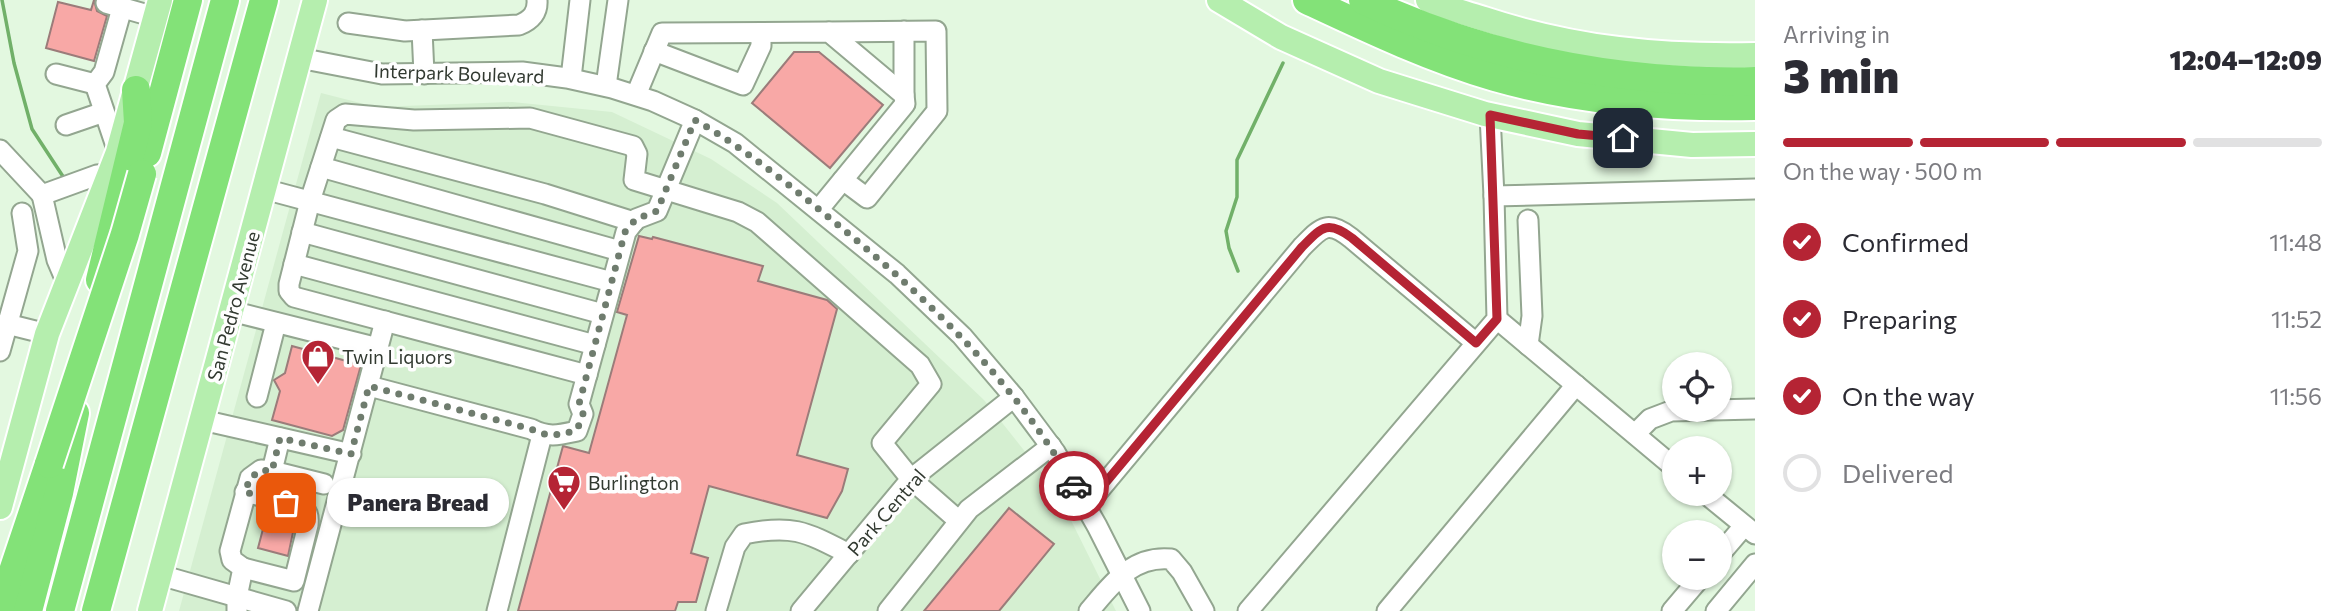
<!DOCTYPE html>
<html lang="en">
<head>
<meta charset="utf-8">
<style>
  body { margin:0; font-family:Commissioner,sans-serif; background:#f2f2f3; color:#2b2b33; height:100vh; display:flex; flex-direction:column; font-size:26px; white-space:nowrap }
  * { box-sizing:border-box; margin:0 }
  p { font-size:23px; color:#7c7c81 }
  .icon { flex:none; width:38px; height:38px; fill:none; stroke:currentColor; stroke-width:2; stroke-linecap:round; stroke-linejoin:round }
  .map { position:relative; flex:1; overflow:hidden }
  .sheet { display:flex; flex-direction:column; background:#fff; width:595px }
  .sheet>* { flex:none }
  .tools { position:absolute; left:1662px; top:352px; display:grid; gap:14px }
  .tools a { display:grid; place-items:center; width:70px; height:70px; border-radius:50%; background:#fff; box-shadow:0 2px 5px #0004; font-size:35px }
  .pin { position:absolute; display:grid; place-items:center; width:60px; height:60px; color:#fff; margin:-30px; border-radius:14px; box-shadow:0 4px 10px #0006 }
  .courier { position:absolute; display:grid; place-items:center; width:70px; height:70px; margin:-35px; border:5px solid #b52434; border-radius:50%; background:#fff; color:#222; box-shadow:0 2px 9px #0007 }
  .bubble { position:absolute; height:49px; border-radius:24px; background:#fff; box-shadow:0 2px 5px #0004; font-size:23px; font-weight:800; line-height:49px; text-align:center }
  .overview em { font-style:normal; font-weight:800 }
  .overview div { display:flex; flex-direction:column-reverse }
  .overview { display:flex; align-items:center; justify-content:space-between; height:119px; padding:0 28px }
  h1 { font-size:46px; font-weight:800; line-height:52px }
  .bar { display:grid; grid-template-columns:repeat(4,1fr); gap:10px 7px; align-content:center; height:84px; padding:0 28px }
  .bar i { height:9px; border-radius:5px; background:#e1e1e2 }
  .bar .active { background:#b52434 }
  .bar p { grid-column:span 4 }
  ol { padding:0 28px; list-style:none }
  li { display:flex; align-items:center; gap:21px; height:77px }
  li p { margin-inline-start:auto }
  li .icon { padding:7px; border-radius:50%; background:#b52434; color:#fff; stroke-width:4 }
  li:last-child { color:#7c7c81 }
  li i { width:38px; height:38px; border:4px solid #e1e1e2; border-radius:50% }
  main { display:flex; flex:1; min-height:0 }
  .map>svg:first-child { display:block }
  .built { fill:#d5efd1 }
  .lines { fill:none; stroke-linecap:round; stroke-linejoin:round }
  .stream { stroke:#71b069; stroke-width:3.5 }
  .building { fill:#f8a8a6; stroke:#9b7c7a; stroke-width:2 }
  .minor-casing { stroke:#93a690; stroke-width:23 }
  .major-casing { stroke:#fff; stroke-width:28 }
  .highway-casing { stroke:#fff; stroke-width:32 }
  .minor { stroke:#fff; stroke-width:19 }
  .major { stroke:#b5eeae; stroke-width:24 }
  .highway { stroke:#83e278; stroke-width:28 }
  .highway-bridge-casing { stroke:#fff; stroke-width:32; stroke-linecap:butt }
  .highway-bridge { stroke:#83e278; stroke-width:28 }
  .done { stroke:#6f7c6e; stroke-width:7; stroke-dasharray:0 12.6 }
  .route { stroke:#b52434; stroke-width:9 }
  .labels { text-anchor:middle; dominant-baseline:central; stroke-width:7; stroke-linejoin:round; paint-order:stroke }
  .street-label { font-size:19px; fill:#313930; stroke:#fefefe }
  .poi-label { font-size:19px; fill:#313930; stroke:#fefefe; text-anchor:start }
</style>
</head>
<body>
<main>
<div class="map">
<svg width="1755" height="611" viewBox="0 0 1755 611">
  <rect width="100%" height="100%" fill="#e3f8e0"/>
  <path class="built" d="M 321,93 L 376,107 L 512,102 L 612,112 L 711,159 L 777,203 L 984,400 L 1057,492 L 1116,611 L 179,611 Z"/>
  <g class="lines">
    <g class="stream">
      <path d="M 2,0 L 14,63 L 32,129 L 64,178"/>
      <path d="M 1238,271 L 1229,248 L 1226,231 L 1237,197 L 1237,160 L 1283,63"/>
    </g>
  </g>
  <g class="building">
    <path d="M 94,0 L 97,11 L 107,16 L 94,61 L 46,48 L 58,2 L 91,10 Z"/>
    <path d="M 794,52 L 819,52 L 883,105 L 830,168 L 752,103 Z"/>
    <path d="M 639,236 L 652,239 L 653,237 L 763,266 L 758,281 L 827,300 L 837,309 L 797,455 L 848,469 L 842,491 L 827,518 L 709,486 L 691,553 L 708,558 L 696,602 L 678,602 L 675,611 L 518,611 L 563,446 L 589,453 L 627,315 L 617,312 Z"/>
    <path d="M 292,346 L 361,365 L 343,430 L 332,436 L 272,420 L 280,391 L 274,380 L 285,373 Z"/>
    <path d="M 1009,508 L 1054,544 L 999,611 L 924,611 Z"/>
    <path d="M 268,510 L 296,518 L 288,556 L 258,548 Z"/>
  </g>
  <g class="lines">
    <defs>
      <g id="minor">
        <path d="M 106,3 L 155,17"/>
        <path d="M 348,23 L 405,31 L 519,25 C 531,20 538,13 537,0"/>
        <path d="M 422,30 L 424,74"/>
        <path d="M 904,31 L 904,95"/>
        <path d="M 829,32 L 936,31 L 937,111 L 867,198 L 843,180"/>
        <path d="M 654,51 L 743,85 L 761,46 L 761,33"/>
        <path d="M 299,58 L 382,74 L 522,72 L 567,78 L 612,88 L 653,101 L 695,120 L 735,143 L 897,274 L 962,336 L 1014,397 L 1055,452 L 1097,526 L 1140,611"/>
        <path d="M 56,74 L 95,84"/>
        <path d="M 571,78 L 580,0"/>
        <path d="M 606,86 L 618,0"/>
        <path d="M 636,95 L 662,33 L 829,32 L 904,95 L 905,104 L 819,209"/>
        <path d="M 1490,115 L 1494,196 L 1755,189"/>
        <path d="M 66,125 L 104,112"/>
        <path d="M 331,137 L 545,194 L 634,222"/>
        <path d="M 0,150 L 42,195 L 97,175 L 109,174"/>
        <path d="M 118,152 L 95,84 L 104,72 L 122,8 L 120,0"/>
        <path d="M 321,167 L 620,251"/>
        <path d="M 264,189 L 612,282"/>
        <path d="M 42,195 L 57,260 L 66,281"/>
        <path d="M 1528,220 L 1532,316 L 1528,345"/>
        <path d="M 302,232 L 603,314"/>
        <path d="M 294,264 L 595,345"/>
        <path d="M 231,311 L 378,348"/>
        <path d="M 1497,319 L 1675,468"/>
        <path d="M 0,325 L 7,324 L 47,334"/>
        <path d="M 0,351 L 28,251 L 22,213"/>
        <path d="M 587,375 L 294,297 L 289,291 L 289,284 L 310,201 L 336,120 L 345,114 L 414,120 L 530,118 L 633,146 L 637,154 L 634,180 L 738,212 L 757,222 L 920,365 L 931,384 L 882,443 L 911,479 L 959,521"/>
        <path d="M 369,386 L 531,429 C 548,438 559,435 577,431 L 583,414 L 579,404 L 626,232 L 636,219 L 657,211 L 695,120"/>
        <path d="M 257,397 L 276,323"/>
        <path d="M 202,420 L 351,454"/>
        <path d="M 1635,434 L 1650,419 L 1671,411 L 1755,409"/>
        <path d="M 272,471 L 324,484"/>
        <path d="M 1706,494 L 1755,534"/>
        <path d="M 1086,506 L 1302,247 C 1321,228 1327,219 1351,238 L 1476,343"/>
        <path d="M 1720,554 L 1744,526"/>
        <path d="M 243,568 L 294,581 L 308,525 C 309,516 308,511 300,506 L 245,492"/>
        <path d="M 160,575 L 286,611"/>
        <path d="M 237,611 L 237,597 L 243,568 L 232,560 L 230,551 L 250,478 L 261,470 L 272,471 L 280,438"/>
        <path d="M 308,611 L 385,321"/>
        <path d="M 497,611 L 542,435"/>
        <path d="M 716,611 L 735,547 L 744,534 C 793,524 806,532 849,554"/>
        <path d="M 801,611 L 911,479 L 1014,397"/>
        <path d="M 888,611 L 969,509 L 1051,446"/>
        <path d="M 1089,611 C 1112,584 1132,555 1171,559 L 1182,572 L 1204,611"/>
        <path d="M 1248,611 L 1497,319 L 1494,196"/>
        <path d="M 1387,611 L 1576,385"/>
        <path d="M 1672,611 L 1700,578"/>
        <path d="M 1716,611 L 1755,564"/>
      </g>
      <g id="major">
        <path d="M 1219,0 L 1281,37 L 1379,81 L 1485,114 L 1578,134 L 1692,145 L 1755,144"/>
        <path d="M 1428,0 C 1445,8 1465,13 1484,19 C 1575,49 1660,57 1755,55"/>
        <path d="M 0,507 L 47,334 L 118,152 L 160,0"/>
        <path d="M 150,611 L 315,0"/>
      </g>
      <g id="highway">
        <path d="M 1307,0 C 1369,29 1430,58 1495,77 C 1579,101 1668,108 1755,106"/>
        <path d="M 1363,0 C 1488,59 1617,84 1755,81"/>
        <path d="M 147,153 L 188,0"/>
        <path d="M 100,280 L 138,123 L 136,90"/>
        <path d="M 0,610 L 49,464"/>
        <path d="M 28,611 L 59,493 L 75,413"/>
        <path d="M 60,611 L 225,0"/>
        <path d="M 96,611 L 264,0"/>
      </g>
    </defs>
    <use href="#minor" class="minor-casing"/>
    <use href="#major" class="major-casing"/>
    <use href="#highway" class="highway-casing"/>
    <use href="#minor" class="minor"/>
    <use href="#major" class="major"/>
    <use href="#highway" class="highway"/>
    <defs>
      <path id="highway-bridge" d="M 49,464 L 125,234 L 142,174"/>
    </defs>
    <use href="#highway-bridge" class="highway-bridge-casing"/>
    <use href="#highway-bridge" class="highway-bridge"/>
  </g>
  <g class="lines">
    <path class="done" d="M 286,503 L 245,492 L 250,478 L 261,470 L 272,471 L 280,438 L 351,454 L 369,386 L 531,429 C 548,438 559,435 577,430 L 583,414 L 579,404 L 625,232 L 636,219 L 657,211 L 695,120 C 744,148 788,184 832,220 C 926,297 1014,380 1074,486"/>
    <path class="route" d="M 1074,486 L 1086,506 L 1302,247 C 1321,228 1327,219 1352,238 L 1476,343 L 1497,319 L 1490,115 L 1578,134 L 1623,138"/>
  </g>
  <defs>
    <symbol id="shop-pin" viewBox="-11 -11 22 30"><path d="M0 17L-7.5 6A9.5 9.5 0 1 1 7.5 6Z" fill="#b52434" stroke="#fefefe"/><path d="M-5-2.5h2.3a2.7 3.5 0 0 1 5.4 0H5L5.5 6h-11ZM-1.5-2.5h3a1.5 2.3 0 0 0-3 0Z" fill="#fff"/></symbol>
    <symbol id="supermarket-pin" viewBox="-11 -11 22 30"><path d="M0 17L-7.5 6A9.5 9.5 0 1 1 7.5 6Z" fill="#b52434" stroke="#fefefe"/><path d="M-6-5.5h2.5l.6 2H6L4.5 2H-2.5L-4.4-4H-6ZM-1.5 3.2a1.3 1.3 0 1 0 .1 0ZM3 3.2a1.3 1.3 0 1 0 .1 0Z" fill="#fff"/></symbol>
  </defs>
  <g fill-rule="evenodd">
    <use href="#shop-pin" x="299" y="337" width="38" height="52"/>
    <use href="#supermarket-pin" x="545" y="463" width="38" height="52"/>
  </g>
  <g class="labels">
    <g class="street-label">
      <text transform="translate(459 73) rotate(2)">Interpark Boulevard</text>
      <text transform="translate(233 306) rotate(-75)">San Pedro Avenue</text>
      <text transform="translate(886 512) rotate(-49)">Park Central</text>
    </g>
    <g class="poi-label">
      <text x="342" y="356">Twin Liquors</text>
      <text x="588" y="482">Burlington</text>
    </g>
  </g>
</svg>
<div class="tools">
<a><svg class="icon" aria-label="locate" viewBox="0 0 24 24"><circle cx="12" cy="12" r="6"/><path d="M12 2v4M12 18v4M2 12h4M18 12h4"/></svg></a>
<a>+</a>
<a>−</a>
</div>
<div class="pin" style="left:286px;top:503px;background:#ea580c"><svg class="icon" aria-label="bag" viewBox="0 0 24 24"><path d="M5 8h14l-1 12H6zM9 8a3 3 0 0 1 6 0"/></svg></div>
<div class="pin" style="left:1623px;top:138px;background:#1f2937"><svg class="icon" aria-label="home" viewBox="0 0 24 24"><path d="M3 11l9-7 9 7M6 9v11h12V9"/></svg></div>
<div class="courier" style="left:1074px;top:486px"><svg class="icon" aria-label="car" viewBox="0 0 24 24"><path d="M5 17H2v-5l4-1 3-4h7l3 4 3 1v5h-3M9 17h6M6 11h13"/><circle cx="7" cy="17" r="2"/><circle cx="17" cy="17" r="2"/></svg></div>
<div class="bubble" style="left:327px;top:478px;width:182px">Panera Bread</div>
</div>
<section class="sheet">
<div class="overview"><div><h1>3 min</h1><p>Arriving in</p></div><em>12:04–12:09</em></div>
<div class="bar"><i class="active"></i><i class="active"></i><i class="active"></i><i></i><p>On the way · 500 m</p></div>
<ol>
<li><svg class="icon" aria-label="check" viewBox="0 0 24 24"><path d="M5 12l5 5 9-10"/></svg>Confirmed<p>11:48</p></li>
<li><svg class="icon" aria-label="check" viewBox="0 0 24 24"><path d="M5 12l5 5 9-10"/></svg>Preparing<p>11:52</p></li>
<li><svg class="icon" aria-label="check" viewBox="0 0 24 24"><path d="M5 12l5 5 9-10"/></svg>On the way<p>11:56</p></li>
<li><i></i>Delivered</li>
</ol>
</section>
</main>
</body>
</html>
